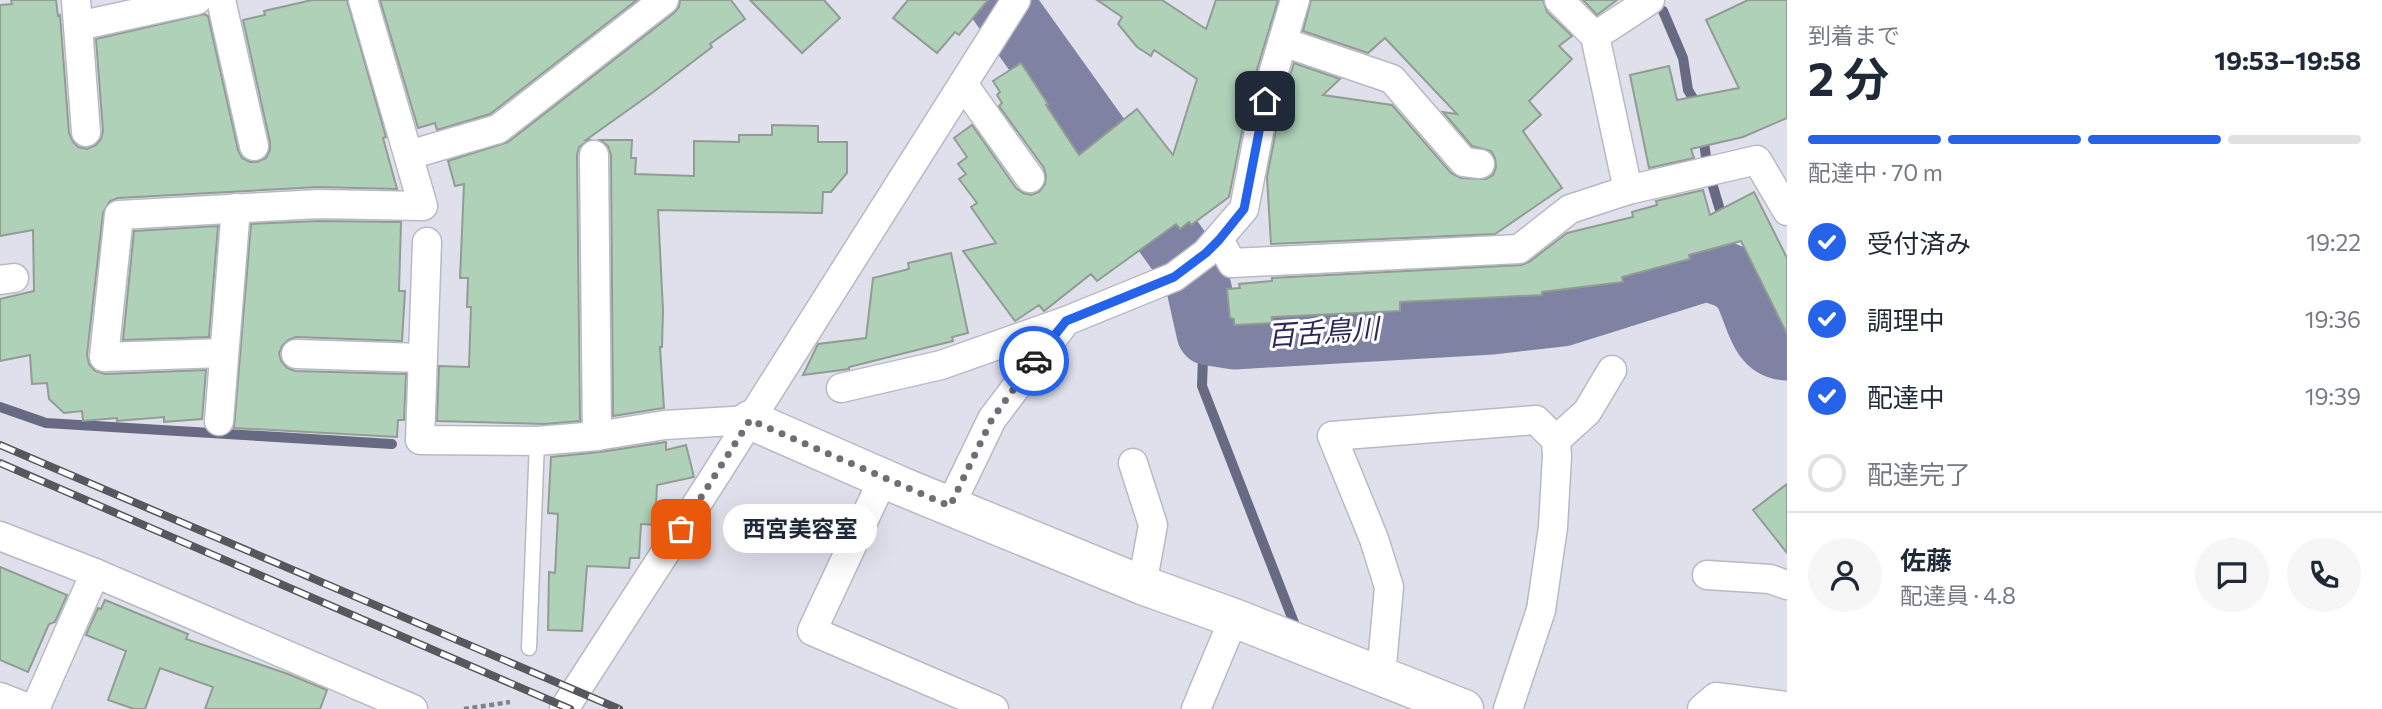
<!DOCTYPE html>
<html lang="ja">
<head>
<meta charset="utf-8">
<style>
  body { margin:0; font-family:Commissioner,"Noto Sans JP",sans-serif; background:#f6f6f7; color:#1f2937; height:100vh; display:flex; flex-direction:column; font-size:26px; white-space:nowrap }
  * { box-sizing:border-box; margin:0 }
  p { font-size:23px; color:#747a83 }
  .icon { flex:none; width:38px; height:38px; fill:none; stroke:currentColor; stroke-width:2; stroke-linecap:round; stroke-linejoin:round }
  .map { position:relative; flex:1; overflow:hidden }
  .panel { display:flex; flex-direction:column; background:#fff; width:595px }
  .panel>* { flex:none }
  .pin { position:absolute; display:grid; place-items:center; width:60px; height:60px; color:#fff; margin:-30px; border-radius:14px; box-shadow:0 4px 10px #0006 }
  .courier { position:absolute; display:grid; place-items:center; width:70px; height:70px; margin:-35px; border:5px solid #2563eb; border-radius:50%; background:#fff; color:#222; box-shadow:0 2px 9px #0007 }
  .bubble { position:absolute; height:49px; border-radius:24px; background:#fff; box-shadow:0 7px 28px #0002; font-size:23px; font-weight:700; line-height:49px; text-align:center }
  .overview em { font-style:normal; font-weight:700 }
  .overview div { display:flex; flex-direction:column-reverse }
  .overview { display:flex; align-items:center; justify-content:space-between; height:119px; padding:0 21px }
  h1 { font-size:46px; font-weight:700; line-height:52px }
  .bar { display:grid; grid-template-columns:repeat(4,1fr); gap:10px 7px; align-content:center; height:84px; padding:0 21px }
  .bar i { height:9px; border-radius:5px; background:#e0e1e3 }
  .bar .selected { background:#2563eb }
  .bar p { grid-column:span 4 }
  .line { display:flex; align-items:center; gap:18px; padding:0 21px; border-top:2px solid #e0e1e3 }
  .line div { flex:1 }
  .round { display:grid; place-items:center; flex:none; width:74px; height:74px; border-radius:37px; background:#f6f6f7 }
  ol { padding:0 21px; list-style:none }
  li { display:flex; align-items:center; gap:21px; height:77px }
  li p { margin-inline-start:auto }
  li .icon { padding:7px; border-radius:50%; background:#2563eb; color:#fff; stroke-width:4 }
  li:last-child { color:#747a83 }
  li i { width:38px; height:38px; border:4px solid #e0e1e3; border-radius:50% }
  main { display:flex; flex:1; min-height:0 }
  .map>svg:first-child { display:block }
  .lines { fill:none; stroke-linecap:round; stroke-linejoin:round }
  .stream { stroke:#686a83; stroke-width:10 }
  .river { stroke:#8082a4; stroke-width:65 }
  .building { fill:#aed1b8; stroke:#929c95; stroke-width:2 }
  .lane-casing { stroke:#b8b9c4; stroke-width:17 }
  .street-casing { stroke:#b8b9c4; stroke-width:31 }
  .secondary-casing { stroke:#b8b9c4; stroke-width:41 }
  .path { stroke:#808189; stroke-width:4.5; stroke-dasharray:5 3.5; stroke-linecap:butt }
  .lane { stroke:#fff; stroke-width:14 }
  .street { stroke:#fff; stroke-width:28 }
  .secondary { stroke:#fff; stroke-width:38 }
  .rail-casing { stroke:#57585e; stroke-width:8 }
  .rail { stroke:#fff; stroke-width:5; stroke-dasharray:16; stroke-linecap:butt }
  .done { stroke:#6e6f76; stroke-width:7; stroke-dasharray:0 12.6 }
  .route { stroke:#2563eb; stroke-width:9 }
  .labels { text-anchor:middle; dominant-baseline:central; stroke-width:6; stroke-linejoin:round; paint-order:stroke }
  .water-label { font-size:28px; font-style:italic; fill:#2c2958; stroke:#fff }
</style>
</head>
<body>
<main>
<div class="map">
<svg width="1787" height="709" viewBox="0 0 1787 709">
  <rect width="100%" height="100%" fill="#dfe0ec"/>
  <g class="lines">
    <g class="stream">
      <path d="M 1663,11 L 1683,58 L 1688,90 L 1699,108"/>
      <path d="M 1703,135 L 1706,157"/>
      <path d="M 1712,183 L 1742,285"/>
      <path d="M 1209,333 L 1203,358 L 1202,386 L 1298,633"/>
      <path d="M 0,407 L 46,423 L 392,444"/>
    </g>
    <path class="river" d="M 999,0 L 1196,275 L 1209,333 L 1234,337 L 1492,322 L 1562,314 L 1705,269 C 1718,272 1730,274 1740,284 C 1758,301 1755,347 1787,348"/>
  </g>
  <g class="building">
    <path d="M 11,0 L 56,0 L 58,16 L 60,15 L 69,133 L 73,142 L 78,147 L 87,149 L 96,145 L 101,139 L 103,131 L 96,39 L 204,14 L 208,16 L 238,150 L 242,158 L 250,162 L 257,162 L 266,158 L 270,150 L 270,142 L 243,20 L 265,15 L 264,11 L 312,0 L 347,0 L 386,137 L 383,138 L 397,189 L 318,187 L 118,198 L 110,201 L 103,213 L 87,355 L 89,364 L 95,371 L 105,374 L 206,370 L 202,419 L 164,422 L 164,417 L 117,421 L 117,418 L 83,421 L 82,411 L 64,413 L 49,399 L 47,383 L 32,384 L 30,355 L 0,361 L 0,299 L 34,291 L 33,230 L 0,236 L 0,5 L 12,4 Z"/>
    <path d="M 380,0 L 637,0 L 490,114 L 437,130 L 435,123 L 418,128 Z"/>
    <path d="M 680,0 L 731,0 L 745,19 L 710,44 L 712,47 L 652,93 L 586,140 L 589,140 L 579,147 L 577,155 L 580,421 L 545,424 L 437,421 L 439,366 L 469,367 L 471,307 L 467,307 L 468,278 L 460,278 L 464,184 L 455,186 L 448,161 L 508,142 L 674,13 L 679,7 Z"/>
    <path d="M 750,0 L 824,0 L 840,18 L 802,53 Z"/>
    <path d="M 908,0 L 988,0 L 959,35 L 955,32 L 937,53 L 893,18 Z"/>
    <path d="M 1097,0 L 1162,0 L 1206,29 L 1216,0 L 1278,0 L 1249,96 L 1229,197 L 1191,225 L 1189,222 L 1180,229 L 1176,224 L 1097,281 L 1091,274 L 1044,311 L 1039,305 L 1015,321 L 963,251 L 996,243 L 971,207 L 977,203 L 959,179 L 966,174 L 958,164 L 967,157 L 954,138 L 972,125 L 1016,188 L 1023,193 L 1031,195 L 1039,192 L 1045,184 L 1046,176 L 1044,168 L 999,106 L 1002,103 L 997,95 L 1000,92 L 993,81 L 1021,63 L 1048,104 L 1046,105 L 1079,155 L 1137,109 L 1173,155 L 1197,79 L 1154,50 L 1151,56 L 1137,47 L 1118,24 L 1122,17 Z"/>
    <path d="M 1311,0 L 1543,0 L 1547,12 L 1572,36 L 1559,46 L 1572,59 L 1529,101 L 1541,115 L 1523,131 L 1562,188 L 1495,234 L 1271,244 L 1267,177 L 1281,105 L 1294,63 L 1340,79 L 1323,95 L 1392,105 L 1451,173 L 1461,178 L 1486,179 L 1493,175 L 1496,167 L 1495,158 L 1491,151 L 1472,146 L 1443,112 L 1457,114 L 1385,38 L 1368,53 L 1303,31 Z"/>
    <path d="M 1583,0 L 1617,0 L 1597,15 Z"/>
    <path d="M 1748,0 L 1787,0 L 1787,118 L 1743,137 L 1691,149 L 1694,158 L 1649,168 L 1630,75 L 1669,66 L 1677,100 L 1739,88 L 1706,20 Z"/>
    <path d="M 772,125 L 818,126 L 818,142 L 847,142 L 847,173 L 831,192 L 823,192 L 822,213 L 658,210 L 663,310 L 662,347 L 660,347 L 664,408 L 613,416 L 611,155 L 608,146 L 600,140 L 632,140 L 631,158 L 636,158 L 635,174 L 694,176 L 694,141 L 739,142 L 739,135 L 772,135 Z"/>
    <path d="M 1703,190 L 1710,215 L 1754,192 L 1787,258 L 1787,334 L 1741,241 L 1689,255 L 1690,259 L 1622,277 L 1623,282 L 1542,292 L 1542,295 L 1400,302 L 1400,311 L 1272,317 L 1272,323 L 1234,325 L 1234,319 L 1230,318 L 1227,289 L 1240,288 L 1239,284 L 1272,281 L 1272,278 L 1521,265 L 1529,262 L 1567,233 L 1633,217 L 1632,212 L 1657,205 L 1656,201 Z"/>
    <path d="M 319,221 L 401,222 L 399,291 L 405,291 L 402,341 L 296,337 L 288,340 L 282,346 L 279,353 L 281,361 L 287,368 L 295,371 L 406,374 L 404,420 L 398,420 L 397,437 L 234,428 L 251,224 Z"/>
    <path d="M 218,226 L 209,337 L 123,340 L 134,231 Z"/>
    <path d="M 951,253 L 968,333 L 952,337 L 953,341 L 849,367 L 849,369 L 803,375 L 818,344 L 866,338 L 873,278 L 909,269 L 908,263 Z"/>
    <path d="M 666,442 L 666,450 L 686,445 L 694,477 L 657,485 L 655,525 L 641,524 L 639,558 L 630,558 L 629,568 L 587,566 L 582,631 L 548,630 L 549,572 L 555,573 L 558,514 L 548,513 L 551,457 L 600,452 Z"/>
    <path d="M 1787,484 L 1787,553 L 1753,510 Z"/>
    <path d="M 0,567 L 67,595 L 55,622 L 49,624 L 28,672 L 0,660 Z"/>
    <path d="M 105,600 L 188,634 L 186,639 L 288,674 L 327,690 L 320,709 L 205,709 L 213,687 L 160,668 L 145,709 L 134,709 L 108,700 L 126,651 L 86,635 L 98,608 L 101,609 Z"/>
  </g>
  <g class="lines">
    <defs>
      <path id="lane" d="M 529,648 L 537,441"/>
      <g id="street">
        <path d="M 76,0 L 86,132"/>
        <path d="M 221,0 L 254,146"/>
        <path d="M 1559,0 L 1595,36 L 1628,190"/>
        <path d="M 78,26 L 197,0"/>
        <path d="M 1595,36 L 1650,0"/>
        <path d="M 1283,42 L 1392,79 L 1464,162 L 1480,164"/>
        <path d="M 963,84 L 1030,178"/>
        <path d="M 409,155 L 498,129 L 664,0"/>
        <path d="M 594,155 L 597,436"/>
        <path d="M 1219,240 L 1232,263 L 1519,249 L 1570,209 L 1628,190 L 1757,160 L 1787,211"/>
        <path d="M 427,242 L 420,440 L 537,441 L 597,436 L 665,425 L 750,420"/>
        <path d="M 0,280 L 14,278"/>
        <path d="M 223,353 L 104,357 L 119,215 L 319,204 L 423,206 L 363,0"/>
        <path d="M 296,354 L 422,358"/>
        <path d="M 841,388 L 941,365 L 1066,321 L 1174,277 L 1206,253 L 1244,209 L 1265,101 L 1295,0"/>
        <path d="M 219,421 L 236,208"/>
        <path d="M 1556,440 L 1587,412 L 1612,370"/>
        <path d="M 1133,463 L 1153,525 L 1142,585"/>
        <path d="M 883,479 L 812,631 L 994,709"/>
        <path d="M 950,506 L 992,419 L 1066,321"/>
        <path d="M 0,536 L 95,573 L 413,709"/>
        <path d="M 1707,575 L 1770,579 L 1787,585"/>
        <path d="M 1381,676 L 1389,587 L 1374,539 L 1332,436 L 1536,420 L 1556,440 L 1557,456 L 1553,527 L 1541,610 L 1508,709"/>
        <path d="M 0,697 L 31,709"/>
        <path d="M 35,709 L 95,573"/>
        <path d="M 564,709 L 711,482 L 1016,0"/>
        <path d="M 1196,709 L 1234,618"/>
        <path d="M 1702,709 L 1716,697 L 1787,706"/>
      </g>
      <path id="secondary" d="M 750,420 L 903,487 L 1142,585 L 1234,618 L 1464,709"/>
    </defs>
    <use href="#lane" class="lane-casing"/>
    <use href="#street" class="street-casing"/>
    <use href="#secondary" class="secondary-casing"/>
    <path class="path" d="M 464,709 L 510,702"/>
    <use href="#lane" class="lane"/>
    <use href="#street" class="street"/>
    <use href="#secondary" class="secondary"/>
    <defs>
      <g id="rail">
        <path d="M 0,445 L 619,709"/>
        <path d="M 0,463 L 570,709"/>
      </g>
    </defs>
    <use href="#rail" class="rail-casing"/>
    <use href="#rail" class="rail"/>
  </g>
  <g class="lines">
    <path class="done" d="M 681,529 L 750,420 L 950,506 L 992,419 L 1034,361"/>
    <path class="route" d="M 1034,361 L 1066,321 L 1174,277 L 1206,253 L 1219,240 L 1244,209 L 1265,101"/>
  </g>
  <g class="labels">
    <g class="water-label">
      <text transform="translate(1323 331) rotate(-4)">百舌鳥川</text>
    </g>
  </g>
</svg>
<div class="pin" style="left:681px;top:529px;background:#ea580c"><svg class="icon" aria-label="bag" viewBox="0 0 24 24"><path d="M5 8h14l-1 12H6zM9 8a3 3 0 0 1 6 0"/></svg></div>
<div class="pin" style="left:1265px;top:101px;background:#1f2937"><svg class="icon" aria-label="home" viewBox="0 0 24 24"><path d="M3 11l9-7 9 7M6 9v11h12V9"/></svg></div>
<div class="courier" style="left:1034px;top:361px"><svg class="icon" aria-label="car" viewBox="0 0 24 24"><path d="M5 17H2v-5l4-1 3-4h7l3 4 3 1v5h-3M9 17h6M6 11h13"/><circle cx="7" cy="17" r="2"/><circle cx="17" cy="17" r="2"/></svg></div>
<div class="bubble" style="left:723px;top:504px;width:154px">西宮美容室</div>
</div>
<section class="panel">
<div class="overview"><div><h1>2 分</h1><p>到着まで</p></div><em>19:53–19:58</em></div>
<div class="bar"><i class="selected"></i><i class="selected"></i><i class="selected"></i><i></i><p>配達中 · 70 m</p></div>
<ol>
<li><svg class="icon" aria-label="check" viewBox="0 0 24 24"><path d="M5 12l5 5 9-10"/></svg>受付済み<p>19:22</p></li>
<li><svg class="icon" aria-label="check" viewBox="0 0 24 24"><path d="M5 12l5 5 9-10"/></svg>調理中<p>19:36</p></li>
<li><svg class="icon" aria-label="check" viewBox="0 0 24 24"><path d="M5 12l5 5 9-10"/></svg>配達中<p>19:39</p></li>
<li><i></i>配達完了</li>
</ol>
<div class="line" style="height:126px"><a class="round"><svg class="icon" aria-label="person" viewBox="0 0 24 24"><circle cx="12" cy="8" r="4"/><path d="M4 21q1-7 8-7t8 7"/></svg></a><div><b>佐藤</b><p>配達員 · 4.8</p></div><a class="round"><svg class="icon" aria-label="chat" viewBox="0 0 24 24"><path d="M4 5h16v11H9l-5 4z"/></svg></a><a class="round"><svg class="icon" aria-label="phone" viewBox="0 0 24 24"><path d="M5 4h4l2 5-3 2q2 4 5 5l2-3 5 2v4C11 20 4 13 5 4z"/></svg></a></div>
</section>
</main>
</body>
</html>
